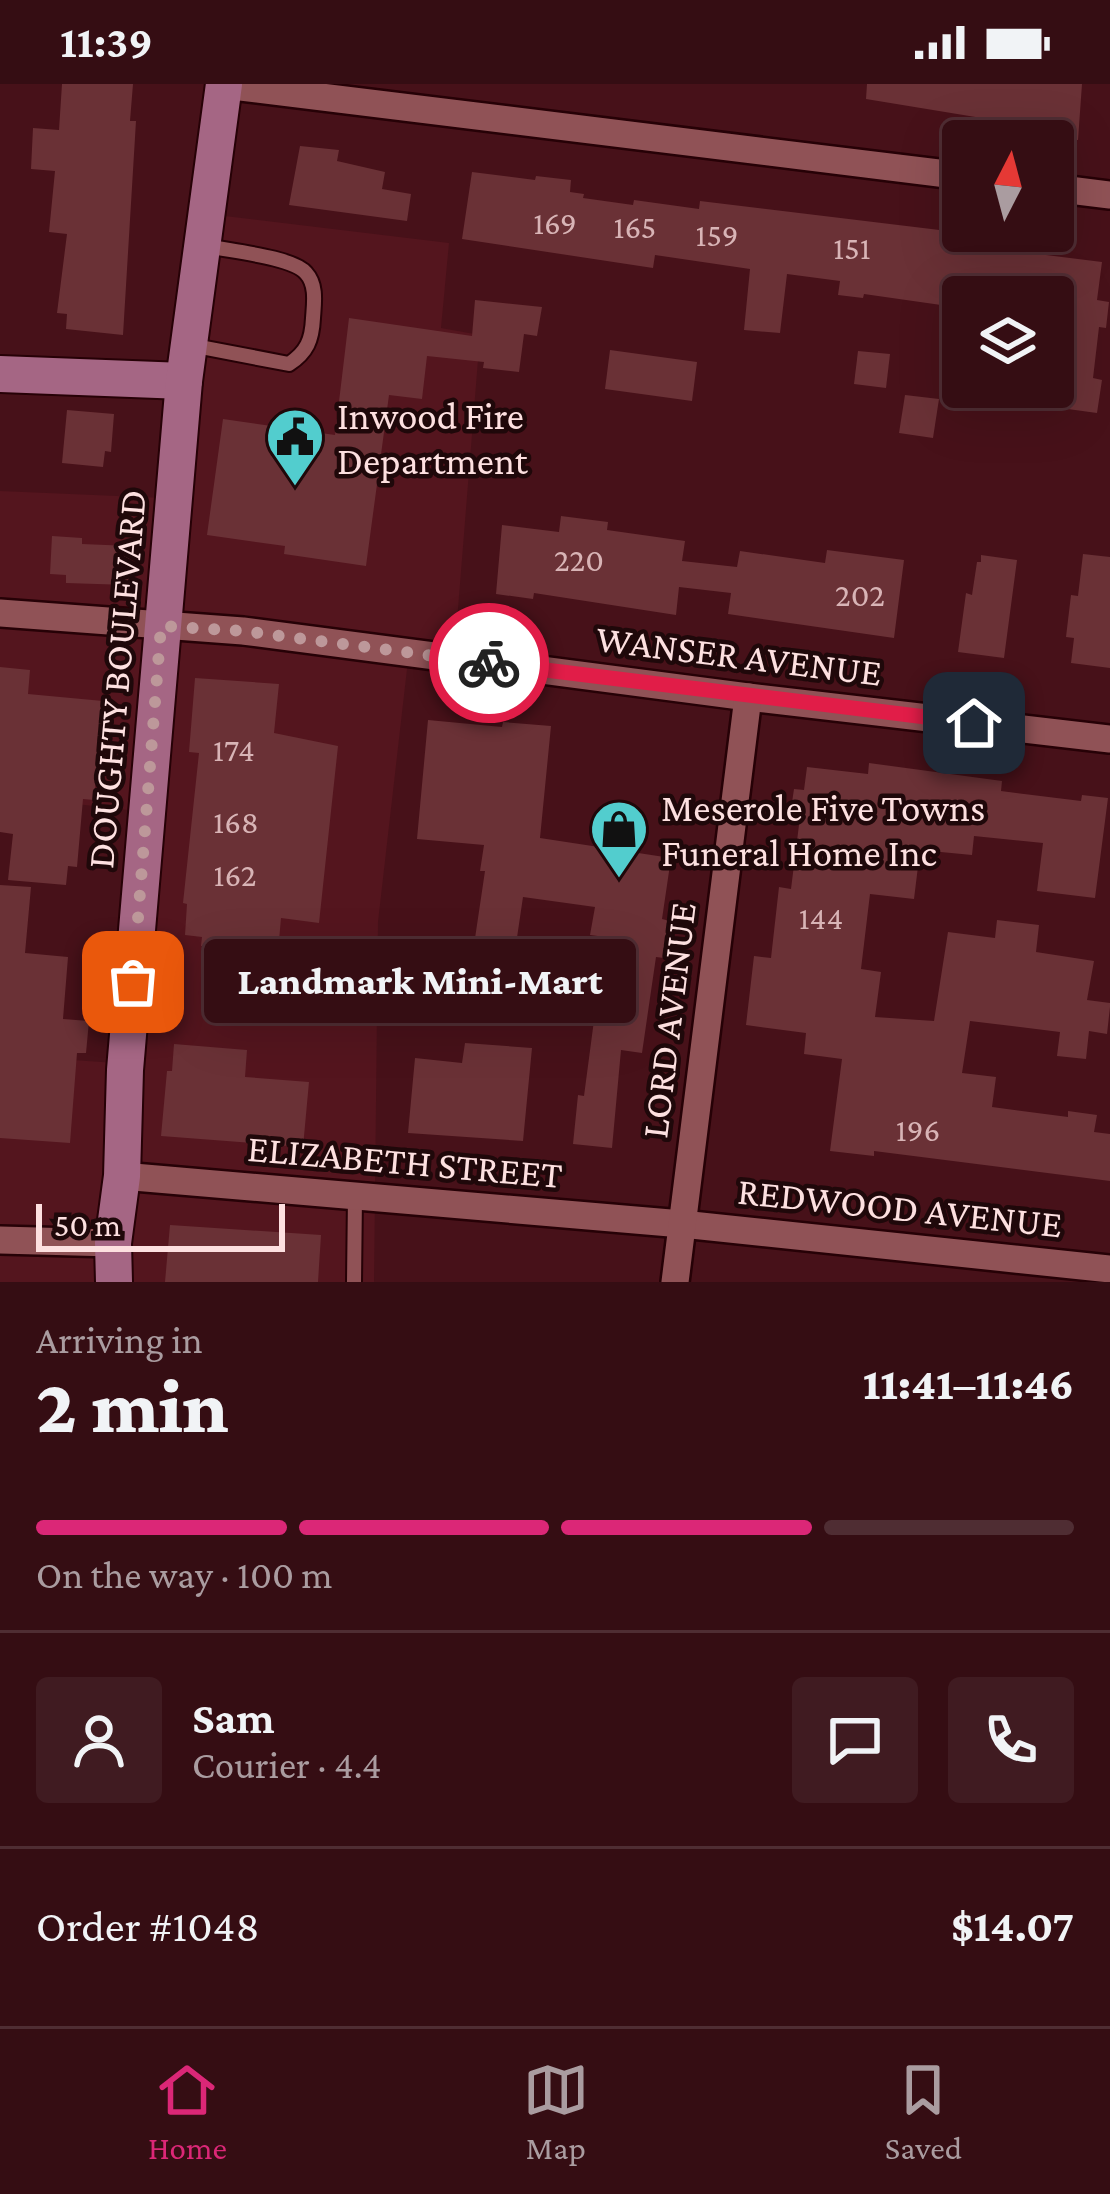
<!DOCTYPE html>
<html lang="en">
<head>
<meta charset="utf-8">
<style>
  body { margin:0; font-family:"Crimson Pro",serif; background:#401b21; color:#f1f3f6; height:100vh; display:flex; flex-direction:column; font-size:45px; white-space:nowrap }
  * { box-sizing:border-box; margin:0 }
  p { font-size:39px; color:#aa9ca0 }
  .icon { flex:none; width:66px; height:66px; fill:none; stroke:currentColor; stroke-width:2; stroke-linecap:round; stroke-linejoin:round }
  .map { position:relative; height:1198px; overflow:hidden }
  .drawer { display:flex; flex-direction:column; background:#350d13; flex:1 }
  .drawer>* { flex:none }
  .needle { width:78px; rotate:6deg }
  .buttons { position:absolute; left:942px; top:36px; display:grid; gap:24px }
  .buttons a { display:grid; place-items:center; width:132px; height:132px; border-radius:12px; background:#350d13; box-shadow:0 12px 48px #0002,0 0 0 3px #4f2d33; font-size:60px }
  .scale { position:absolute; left:36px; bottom:30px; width:249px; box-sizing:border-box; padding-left:12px; border:6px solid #fde0e0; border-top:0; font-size:33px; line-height:42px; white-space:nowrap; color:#fde0e0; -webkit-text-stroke:9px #1f080a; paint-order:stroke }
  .pin { position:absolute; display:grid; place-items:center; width:102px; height:102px; color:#fff; margin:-51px; border-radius:24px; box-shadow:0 6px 18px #0006 }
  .courier { position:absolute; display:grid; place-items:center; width:120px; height:120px; margin:-60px; border:9px solid #e11d48; border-radius:50%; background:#fff; color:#222; box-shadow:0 3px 15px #0007 }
  .bubble { position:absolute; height:84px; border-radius:12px; background:#350d13; box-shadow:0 12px 48px #0002,0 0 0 3px #4f2d33; font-size:39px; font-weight:800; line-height:84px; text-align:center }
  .overview em { font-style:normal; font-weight:800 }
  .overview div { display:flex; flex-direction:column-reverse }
  .overview { display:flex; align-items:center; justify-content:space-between; height:204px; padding:0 36px }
  h1 { font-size:78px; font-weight:800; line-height:90px }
  .bar { display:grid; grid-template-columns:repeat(4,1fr); gap:18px 12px; align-content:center; height:144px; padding:0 36px }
  .bar i { height:15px; border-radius:9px; background:#4f2d33 }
  .bar .current { background:#db2777 }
  .bar p { grid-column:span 4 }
  .line { display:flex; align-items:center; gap:30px; padding:0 36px; border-top:3px solid #4f2d33 }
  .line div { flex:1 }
  .round { display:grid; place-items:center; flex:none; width:126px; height:126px; border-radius:12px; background:#401b21 }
  .status { display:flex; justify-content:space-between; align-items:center; height:84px; padding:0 60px; background:#350d13; direction:ltr }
  .status svg { height:33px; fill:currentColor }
  .tab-bar { display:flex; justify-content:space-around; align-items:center; height:168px; border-top:3px solid #4f2d33; background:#350d13; font-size:33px; color:#aa9ca0 }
  .tab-bar a { display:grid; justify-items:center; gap:6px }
  .tab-bar .current { color:#db2777 }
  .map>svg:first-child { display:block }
  .built { fill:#54151e }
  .building { fill:#6a3136 }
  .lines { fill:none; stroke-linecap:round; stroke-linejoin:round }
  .lane-casing { stroke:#260106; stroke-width:18 }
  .street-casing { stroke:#260106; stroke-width:32 }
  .secondary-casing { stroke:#260106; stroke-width:40 }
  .lane { stroke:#905256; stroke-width:14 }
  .street { stroke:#905256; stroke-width:27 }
  .secondary { stroke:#a56684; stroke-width:36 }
  .done { stroke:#bd989a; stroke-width:12; stroke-dasharray:0 21.6 }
  .route { stroke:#e11d48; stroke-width:15 }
  .labels { text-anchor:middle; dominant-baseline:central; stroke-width:9; stroke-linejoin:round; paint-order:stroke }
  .number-label { font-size:33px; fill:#d8b4b6 }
  .poi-label { font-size:39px; fill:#fde0e0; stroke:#1f080a; text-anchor:start }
  .street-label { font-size:39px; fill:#fde0e0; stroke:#1f080a }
</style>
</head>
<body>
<div class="status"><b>11:39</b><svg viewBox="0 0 49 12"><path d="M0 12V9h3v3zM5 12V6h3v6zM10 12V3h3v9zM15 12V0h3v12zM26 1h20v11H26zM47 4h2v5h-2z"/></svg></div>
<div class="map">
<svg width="1110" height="1198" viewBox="0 0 1110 1198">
  <rect width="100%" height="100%" fill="#471119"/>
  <path class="built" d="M 200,129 L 449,159 L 441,244 L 480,251 L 455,562 L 410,559 L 378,838 L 374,1198 L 0,1198 L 0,971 L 116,979 L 136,727 L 0,711 L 0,407 L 164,414 Z"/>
  <g class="building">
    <path d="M 62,0 L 133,0 L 130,37 L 136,37 L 123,251 L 66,245 L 67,230 L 57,229 L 67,150 L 49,148 L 55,87 L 31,85 L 33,44 L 59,46 Z"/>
    <path d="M 867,0 L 1082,0 L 1078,56 L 1017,52 L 1018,40 L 866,15 Z"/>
    <path d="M 300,62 L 339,66 L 337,77 L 385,88 L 382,105 L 411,110 L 407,137 L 289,121 Z"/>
    <path d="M 472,88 L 535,96 L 536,92 L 571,96 L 570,108 L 584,110 L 583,114 L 633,121 L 634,116 L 699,125 L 700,117 L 989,152 L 1032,158 L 1030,169 L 1102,178 L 1097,216 L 1109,218 L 1106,244 L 1099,243 L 1093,294 L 1102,296 L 1097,329 L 1053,323 L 1057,213 L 949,213 L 948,222 L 864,210 L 863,214 L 838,211 L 840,197 L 787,190 L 780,249 L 744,246 L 750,185 L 655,171 L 653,184 L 462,155 Z"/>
    <path d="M 475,216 L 542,223 L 537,252 L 524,250 L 519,288 L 483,284 L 484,278 L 427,272 L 422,315 L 389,311 L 366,482 L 284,470 L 285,462 L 207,451 L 223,335 L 335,351 L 349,234 L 472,252 Z"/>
    <path d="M 610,266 L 697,278 L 692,317 L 605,305 Z"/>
    <path d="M 858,267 L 890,270 L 886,304 L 854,300 Z"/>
    <path d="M 905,311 L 939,315 L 933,354 L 899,349 Z"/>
    <path d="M 67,326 L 114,330 L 111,368 L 105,367 L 103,383 L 62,379 Z"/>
    <path d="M 561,432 L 608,438 L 607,446 L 685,457 L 682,477 L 737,483 L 740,467 L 825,479 L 827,466 L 904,476 L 894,554 L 728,530 L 731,509 L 679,503 L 676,531 L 534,509 L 533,515 L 496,510 L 502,441 L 559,448 Z"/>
    <path d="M 52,452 L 82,454 L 82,460 L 130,462 L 128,501 L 66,499 L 66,491 L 50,490 Z"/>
    <path d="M 1083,470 L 1110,473 L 1110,584 L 1071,579 L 1074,554 L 1066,553 L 1071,511 L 1078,512 Z"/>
    <path d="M 981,471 L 1017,476 L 1004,574 L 958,568 L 966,509 L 972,511 L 977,478 L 981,478 Z"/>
    <path d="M 0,583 L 30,586 L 28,610 L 103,617 L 94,716 L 83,715 L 77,783 L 68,782 L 66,801 L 8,796 L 13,750 L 0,748 Z"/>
    <path d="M 195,594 L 279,600 L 274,649 L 338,662 L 319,839 L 281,834 L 278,868 L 201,862 L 202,853 L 185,851 L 187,820 L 183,819 L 199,669 L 189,668 Z"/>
    <path d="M 428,636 L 502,643 L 503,638 L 551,642 L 540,754 L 671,774 L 662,835 L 670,837 L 664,874 L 656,873 L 642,969 L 621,966 L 612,1064 L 573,1060 L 578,1011 L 584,1012 L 605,853 L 590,851 L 595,823 L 523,813 L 515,867 L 474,861 L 485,787 L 480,787 L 484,761 L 417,755 Z"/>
    <path d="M 869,679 L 1002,697 L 1001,707 L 1081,717 L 1082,711 L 1108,714 L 1095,814 L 1037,807 L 1043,759 L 974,752 L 972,771 L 920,766 L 914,815 L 870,810 L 861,885 L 881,888 L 875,933 L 934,937 L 948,848 L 995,854 L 997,836 L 1039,841 L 1036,868 L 1094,877 L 1087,916 L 1110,919 L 1110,923 L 1107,950 L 1089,947 L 1086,975 L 1057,972 L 1060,948 L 970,937 L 962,989 L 996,993 L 992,1023 L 1068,1033 L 1068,1027 L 1097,1031 L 1094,1048 L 1110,1050 L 1110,1097 L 874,1067 L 874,1072 L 830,1067 L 842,975 L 804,970 L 806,949 L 746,941 L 754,872 L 771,874 L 779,803 L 791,805 L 800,733 L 790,732 L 794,705 L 804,706 L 807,683 L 868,690 Z"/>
    <path d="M 0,801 L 31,803 L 25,869 L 68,873 L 63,935 L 89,937 L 86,969 L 77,969 L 70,1059 L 0,1054 Z"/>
    <path d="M 417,857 L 497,865 L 490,927 L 393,919 L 398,865 L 416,867 Z"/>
    <path d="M 465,959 L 532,964 L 523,1057 L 408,1049 L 415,974 L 462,979 Z"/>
    <path d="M 174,960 L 247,966 L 245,993 L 309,998 L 303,1063 L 161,1052 L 167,987 L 172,987 Z"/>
    <path d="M 170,1141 L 321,1151 L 318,1198 L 165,1198 Z"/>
  </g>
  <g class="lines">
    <defs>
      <g id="lane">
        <path d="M 190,261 L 289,280 C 307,268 312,256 313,234 C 314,219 317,201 306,189 C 293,173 229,167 207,162"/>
        <path d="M 354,1198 L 355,1112"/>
      </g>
      <g id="street">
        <path d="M 224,1 L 963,92"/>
        <path d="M 1053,104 L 1110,111"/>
        <path d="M 0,529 L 243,547 L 748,613 L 1110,655"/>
        <path d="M 122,1092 L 682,1140 L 1110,1185"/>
        <path d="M 0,1156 L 113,1159"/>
        <path d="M 675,1198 L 748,613"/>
      </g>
      <g id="secondary">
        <path d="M 0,290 L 184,297"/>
        <path d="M 114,1198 L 113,1159 L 122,1092 L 125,986 L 184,297 L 224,0"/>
      </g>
    </defs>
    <use href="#lane" class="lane-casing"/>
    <use href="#street" class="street-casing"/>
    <use href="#secondary" class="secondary-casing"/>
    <use href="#lane" class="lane"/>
    <use href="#street" class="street"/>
    <use href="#secondary" class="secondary"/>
  </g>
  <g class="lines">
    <path class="done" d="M 133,898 L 161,542 L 243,547 L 489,579"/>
    <path class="route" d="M 489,579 L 974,639"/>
  </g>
  <defs>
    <symbol id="civic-pin" viewBox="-11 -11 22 30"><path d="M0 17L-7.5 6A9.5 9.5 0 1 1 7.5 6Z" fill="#52cdce" stroke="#1f080a"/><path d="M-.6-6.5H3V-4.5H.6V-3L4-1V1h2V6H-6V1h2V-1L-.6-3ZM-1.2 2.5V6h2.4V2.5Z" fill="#111"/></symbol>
    <symbol id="shop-pin" viewBox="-11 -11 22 30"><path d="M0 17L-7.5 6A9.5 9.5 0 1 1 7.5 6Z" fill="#52cdce" stroke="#1f080a"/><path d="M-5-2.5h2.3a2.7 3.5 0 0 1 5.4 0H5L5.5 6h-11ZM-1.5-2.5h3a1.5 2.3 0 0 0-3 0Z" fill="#111"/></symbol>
  </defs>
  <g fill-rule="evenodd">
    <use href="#civic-pin" x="262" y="320" width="66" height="90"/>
    <use href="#shop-pin" x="586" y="712" width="66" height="90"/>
  </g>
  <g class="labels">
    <g class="number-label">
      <text x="555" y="138">169</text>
      <text x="635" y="142">165</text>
      <text x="717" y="150">159</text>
      <text x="852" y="163">151</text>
      <text x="579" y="475">220</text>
      <text x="860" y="510">202</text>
      <text x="234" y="665">174</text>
      <text x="236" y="737">168</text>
      <text x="235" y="790">162</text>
      <text x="821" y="833">144</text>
      <text x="918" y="1045">196</text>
    </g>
    <g class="poi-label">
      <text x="337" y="331">Inwood Fire<tspan x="337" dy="45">Department</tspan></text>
      <text x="661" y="723">Meserole Five Towns<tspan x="661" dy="45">Funeral Home Inc</tspan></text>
    </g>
    <g class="street-label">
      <text transform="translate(739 571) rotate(7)">WANSER AVENUE</text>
      <text transform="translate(116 595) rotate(-85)">DOUGHTY BOULEVARD</text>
      <text transform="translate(668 936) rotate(-83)">LORD AVENUE</text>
      <text transform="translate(405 1077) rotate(5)">ELIZABETH STREET</text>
      <text transform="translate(900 1123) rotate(6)">REDWOOD AVENUE</text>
    </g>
  </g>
</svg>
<div class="buttons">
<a><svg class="needle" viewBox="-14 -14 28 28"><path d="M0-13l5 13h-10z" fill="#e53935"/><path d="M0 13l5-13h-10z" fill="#aa9ca0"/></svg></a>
<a><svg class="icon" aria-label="layers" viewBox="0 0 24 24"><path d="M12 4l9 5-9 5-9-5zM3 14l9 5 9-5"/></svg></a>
</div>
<div class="scale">50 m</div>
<div class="pin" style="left:133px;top:898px;background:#ea580c"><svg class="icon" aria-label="bag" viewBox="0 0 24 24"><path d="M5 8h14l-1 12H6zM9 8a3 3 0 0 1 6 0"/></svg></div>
<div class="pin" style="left:974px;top:639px;background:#1f2937"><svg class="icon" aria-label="home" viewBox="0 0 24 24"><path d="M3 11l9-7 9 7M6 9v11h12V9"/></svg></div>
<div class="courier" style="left:489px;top:579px"><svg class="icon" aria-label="bike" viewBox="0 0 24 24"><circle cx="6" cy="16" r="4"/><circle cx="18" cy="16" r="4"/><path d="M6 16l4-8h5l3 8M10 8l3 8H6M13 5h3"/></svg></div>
<div class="bubble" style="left:204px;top:855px;width:432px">Landmark Mini-Mart</div>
</div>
<section class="drawer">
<div class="overview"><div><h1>2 min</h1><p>Arriving in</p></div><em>11:41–11:46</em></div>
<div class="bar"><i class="current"></i><i class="current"></i><i class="current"></i><i></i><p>On the way · 100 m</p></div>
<div class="line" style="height:216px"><a class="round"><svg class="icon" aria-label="person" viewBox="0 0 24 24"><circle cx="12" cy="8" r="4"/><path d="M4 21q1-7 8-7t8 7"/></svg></a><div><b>Sam</b><p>Courier · 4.4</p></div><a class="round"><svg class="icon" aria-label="chat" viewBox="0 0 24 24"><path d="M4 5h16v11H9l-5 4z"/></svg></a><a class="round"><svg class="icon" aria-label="phone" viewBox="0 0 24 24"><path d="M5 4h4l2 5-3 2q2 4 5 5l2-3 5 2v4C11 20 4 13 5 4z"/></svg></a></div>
<div class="line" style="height:156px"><div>Order #1048</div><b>$14.07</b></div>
</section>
<nav class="tab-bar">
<a class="current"><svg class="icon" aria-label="home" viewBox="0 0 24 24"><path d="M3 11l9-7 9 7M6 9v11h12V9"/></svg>Home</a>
<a><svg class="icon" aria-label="map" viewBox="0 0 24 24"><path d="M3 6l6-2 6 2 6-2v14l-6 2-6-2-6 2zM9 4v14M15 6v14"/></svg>Map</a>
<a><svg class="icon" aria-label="saved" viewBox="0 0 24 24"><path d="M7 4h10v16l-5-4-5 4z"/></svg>Saved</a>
</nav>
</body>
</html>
